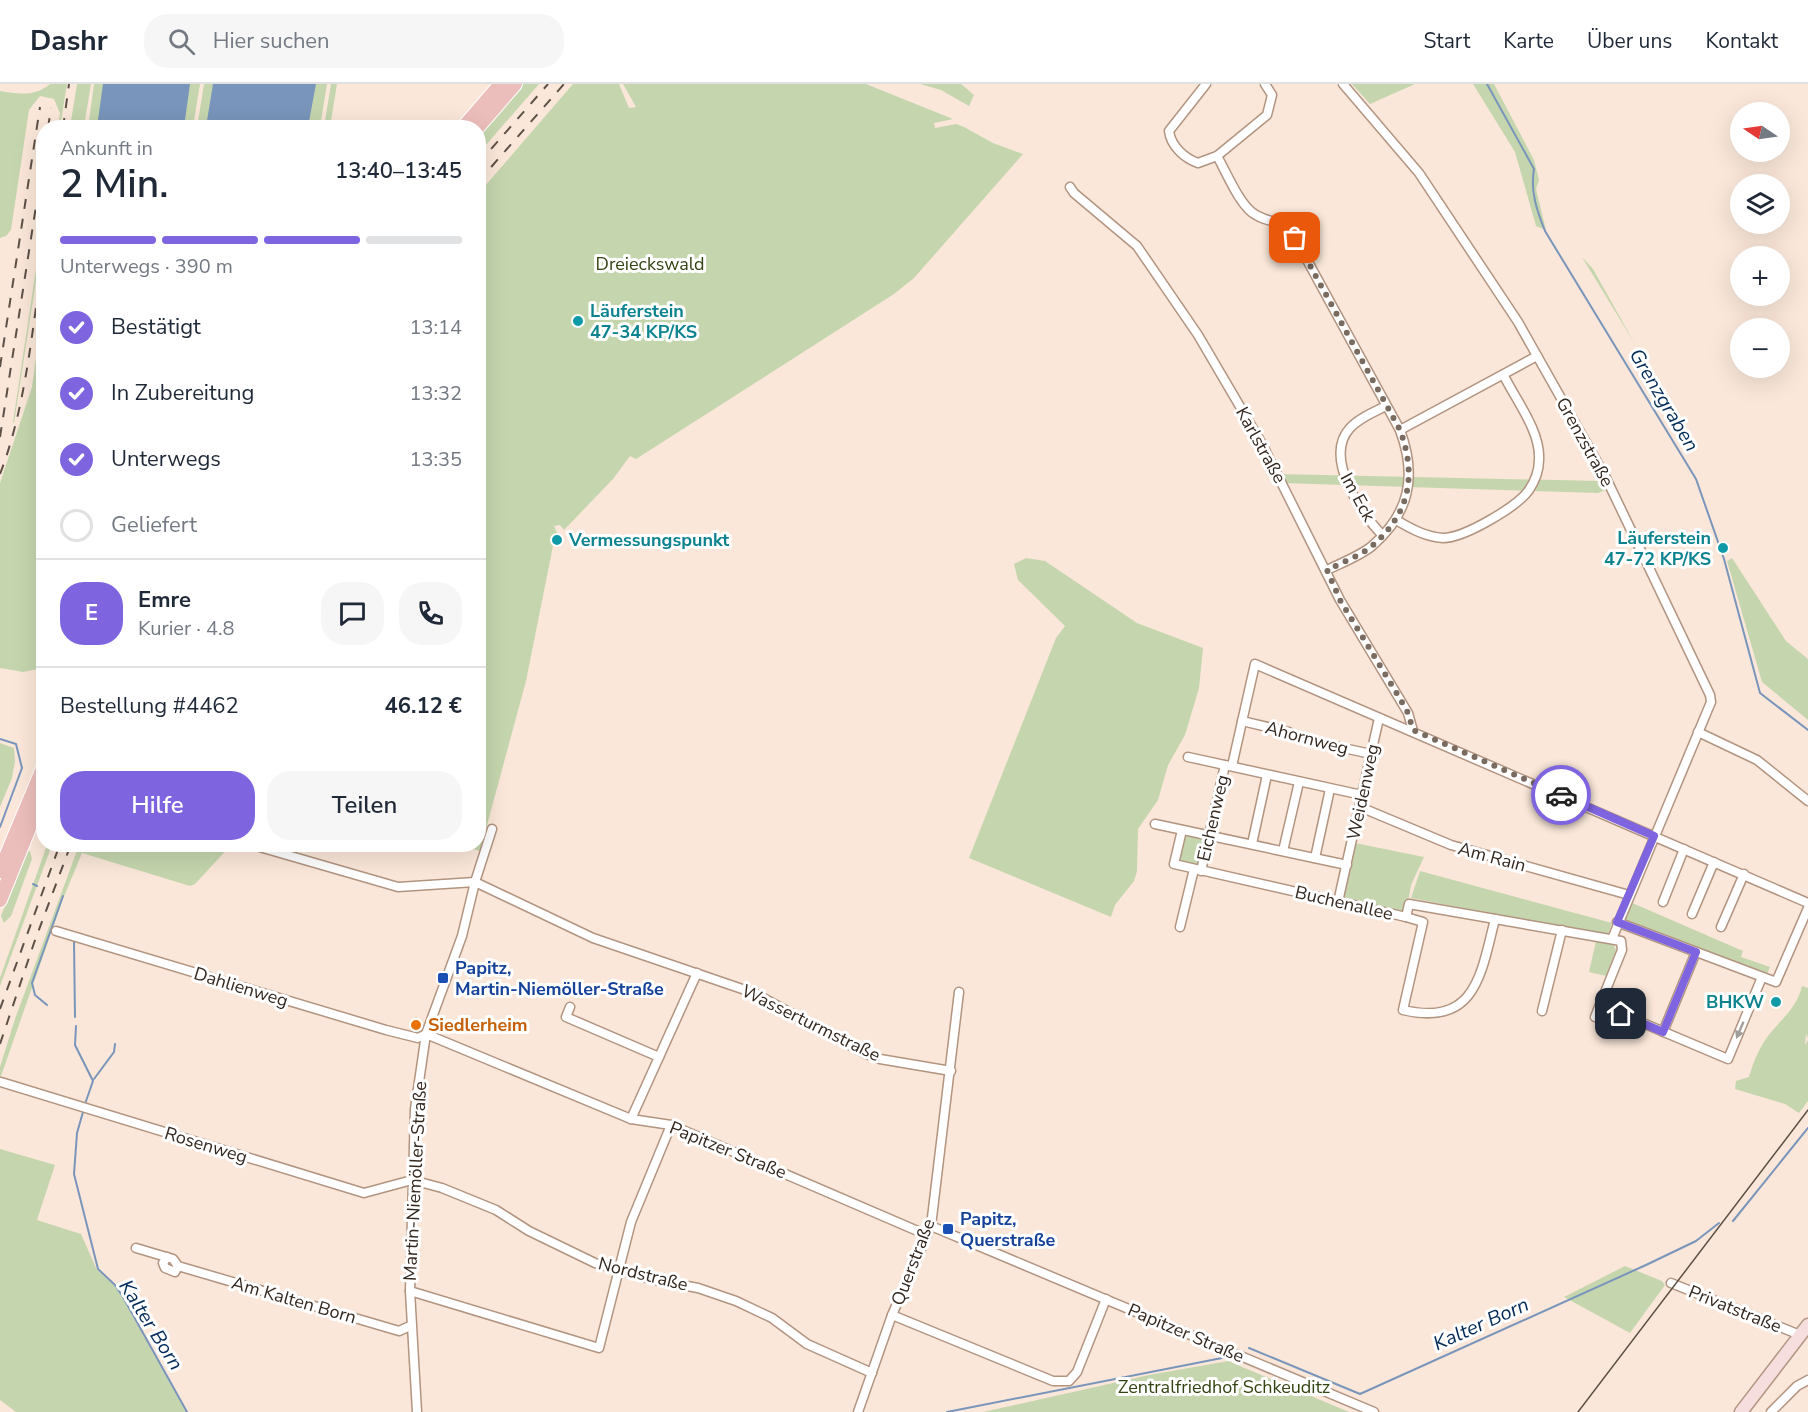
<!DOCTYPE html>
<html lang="de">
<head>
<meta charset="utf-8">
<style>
  body { margin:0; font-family:"Nunito Sans",sans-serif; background:#f6f6f7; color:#1f2937; height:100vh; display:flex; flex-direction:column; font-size:22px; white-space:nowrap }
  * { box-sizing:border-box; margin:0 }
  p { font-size:20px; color:#747a83 }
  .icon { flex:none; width:33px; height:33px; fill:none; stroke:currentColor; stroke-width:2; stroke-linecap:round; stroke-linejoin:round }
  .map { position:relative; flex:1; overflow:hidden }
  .drawer { position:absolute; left:36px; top:36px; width:450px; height:732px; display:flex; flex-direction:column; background:#fff; border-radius:24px; box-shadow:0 6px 24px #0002 }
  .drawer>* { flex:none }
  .needle { width:39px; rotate:283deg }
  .fabs { position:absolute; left:1730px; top:18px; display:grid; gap:12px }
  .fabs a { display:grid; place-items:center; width:60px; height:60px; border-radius:50%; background:#fff; box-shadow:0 6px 24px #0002; font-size:30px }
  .pin { position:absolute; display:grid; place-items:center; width:51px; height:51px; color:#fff; margin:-26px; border-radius:12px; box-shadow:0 3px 9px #0006 }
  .courier { position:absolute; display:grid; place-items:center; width:60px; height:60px; margin:-30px; border:4px solid #7f64df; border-radius:50%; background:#fff; color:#222; box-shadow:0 2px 8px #0007 }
  .overview em { font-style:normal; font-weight:600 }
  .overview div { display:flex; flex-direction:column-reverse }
  .overview { display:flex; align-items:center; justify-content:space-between; height:102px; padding:0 24px }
  h1 { font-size:39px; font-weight:600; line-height:45px }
  .bar { display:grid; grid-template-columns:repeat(4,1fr); gap:9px 6px; align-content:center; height:72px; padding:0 24px }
  .bar i { height:8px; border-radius:4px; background:#e0e1e3 }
  .bar .active { background:#7f64df }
  .bar p { grid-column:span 4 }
  .line { display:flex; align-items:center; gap:15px; padding:0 24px; border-top:2px solid #e0e1e3 }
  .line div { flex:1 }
  .round { display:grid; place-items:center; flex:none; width:63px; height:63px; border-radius:24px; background:#f6f6f7 }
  ol { padding:0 24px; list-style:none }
  li { display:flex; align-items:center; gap:18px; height:66px }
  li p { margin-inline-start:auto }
  li .icon { padding:6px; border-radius:50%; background:#7f64df; color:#fff; stroke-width:4 }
  li:last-child { color:#747a83 }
  li i { width:33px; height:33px; border:3px solid #e0e1e3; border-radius:50% }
  .cta { display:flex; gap:12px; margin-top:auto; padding:12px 24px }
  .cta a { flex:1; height:69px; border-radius:24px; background:#7f64df; color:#fff; font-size:24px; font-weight:600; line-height:69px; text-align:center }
  .cta a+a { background:#f6f6f7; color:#1f2937 }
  header { display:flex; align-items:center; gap:36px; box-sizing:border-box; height:84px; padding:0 30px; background:#fff; border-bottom:2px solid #e0e1e3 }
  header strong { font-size:28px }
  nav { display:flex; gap:33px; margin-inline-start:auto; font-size:21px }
  .search { width:420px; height:54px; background:#f6f6f7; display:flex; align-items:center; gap:15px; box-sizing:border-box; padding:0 21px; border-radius:24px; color:#747a83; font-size:22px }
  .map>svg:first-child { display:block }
  .green { fill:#c5d6ae }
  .water { fill:#7995bb }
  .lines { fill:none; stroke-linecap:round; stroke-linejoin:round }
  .stream { stroke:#7995bb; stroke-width:2 }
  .street-casing { stroke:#b29480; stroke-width:11 }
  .secondary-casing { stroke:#b29480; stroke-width:15 }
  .primary-casing { stroke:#fff; stroke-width:16 }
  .street { stroke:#fff; stroke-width:8 }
  .secondary { stroke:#f5dedd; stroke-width:12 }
  .primary { stroke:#ecbebb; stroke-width:14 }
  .tram { stroke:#5d5046; stroke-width:1.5 }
  .rail { stroke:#5d5046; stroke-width:2; stroke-dasharray:10 10; stroke-linecap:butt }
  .oneway { fill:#a49e9a }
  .done { stroke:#796b60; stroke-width:6; stroke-dasharray:0 10.8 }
  .route { stroke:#7f64df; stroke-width:8 }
  .culture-dot { fill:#0f9aa8; stroke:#fff; stroke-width:2 }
  .transit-dot { fill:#1a4fb4; stroke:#fff; stroke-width:2 }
  .food-dot { fill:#e8710a; stroke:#fff; stroke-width:2 }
  .labels { text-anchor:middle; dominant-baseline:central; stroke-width:6; stroke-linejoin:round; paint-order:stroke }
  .park-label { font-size:18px; fill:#334311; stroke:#fff }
  .culture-label { font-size:18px; font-weight:bold; fill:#0d838f; stroke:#fff; text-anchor:start }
  .street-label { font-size:18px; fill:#34281f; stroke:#fff }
  .transit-label { font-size:18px; font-weight:bold; fill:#164399; stroke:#fff; text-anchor:start }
  .food-label { font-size:18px; font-weight:bold; fill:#c56008; stroke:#fff; text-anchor:start }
  .water-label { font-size:20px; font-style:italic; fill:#032b5a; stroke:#fff }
</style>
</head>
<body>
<header>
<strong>Dashr</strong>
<div class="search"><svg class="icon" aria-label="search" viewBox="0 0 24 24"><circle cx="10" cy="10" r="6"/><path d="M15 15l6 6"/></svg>Hier suchen</div>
<nav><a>Start</a><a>Karte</a><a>Über uns</a><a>Kontakt</a></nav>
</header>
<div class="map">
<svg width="1808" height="1328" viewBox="0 0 1808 1328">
  <rect width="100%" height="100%" fill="#fae7d9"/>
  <g class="green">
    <path d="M 50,0 L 67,0 L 60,43 L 58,43 L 60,29 L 54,15 L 40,12 L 29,26 L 11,146 L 6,152 L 0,154 L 0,7 C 18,10 35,13 50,0 Z"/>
    <path d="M 77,0 L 91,0 L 84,43 L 70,43 Z"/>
    <path d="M 94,0 L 200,0 L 193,43 L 88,44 Z"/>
    <path d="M 204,0 L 327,0 L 320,43 L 197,44 Z"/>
    <path d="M 331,0 L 337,0 L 330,43 L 324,43 Z"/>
    <path d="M 520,0 L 539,0 L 479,69 L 479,48 Z"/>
    <path d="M 573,0 L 619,0 L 629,24 L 636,23 L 623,0 L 866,0 L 953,35 L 934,39 L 935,44 L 956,40 L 964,43 L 993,59 L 1023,70 L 914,194 L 894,210 L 636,375 L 630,372 L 613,395 L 564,446 L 560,441 L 554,442 L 559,453 L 551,457 L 553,462 L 526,597 L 480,767 L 460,761 L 478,760 L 479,109 Z"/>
    <path d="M 920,0 L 961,0 L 974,11 L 969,22 L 941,6 Z"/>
    <path d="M 1352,0 L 1415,0 L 1370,20 Z"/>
    <path d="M 1473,0 L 1494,0 L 1534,76 L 1539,96 L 1536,105 L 1546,146 L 1536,142 L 1515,68 Z"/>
    <path d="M 43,139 L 43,151 L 14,339 L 13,338 Z"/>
    <path d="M 1582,173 L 1593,185 L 1635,260 Z"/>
    <path d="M 43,222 L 43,584 L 23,588 L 0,584 L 0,399 L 32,303 Z"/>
    <path d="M 1278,390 L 1599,397 L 1606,394 L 1611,404 L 1598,409 L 1282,399 Z"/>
    <path d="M 1026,474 L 1045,477 L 1137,539 L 1203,564 L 1199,604 L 1185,651 L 1168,681 L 1158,716 L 1138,745 L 1137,787 L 1134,797 L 1115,821 L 1111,833 L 969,774 L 1056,554 L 1065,542 L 1018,496 L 1014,480 Z"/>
    <path d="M 1732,474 L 1786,557 L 1808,575 L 1808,636 L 1762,598 L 1727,477 Z"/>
    <path d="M 0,659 L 14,664 L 15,677 L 12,694 L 0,723 Z"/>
    <path d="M 1186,749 L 1202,753 L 1205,756 L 1200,779 L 1195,783 L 1179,779 L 1177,775 L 1183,751 Z"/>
    <path d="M 1355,759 L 1424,773 L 1411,801 L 1406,830 L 1346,816 L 1343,809 Z"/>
    <path d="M 47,761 L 52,761 L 0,902 L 0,894 Z"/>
    <path d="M 79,761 L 231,761 L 195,800 L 190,802 L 82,769 L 63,815 L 0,995 L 0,983 L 15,935 Z"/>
    <path d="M 30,767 L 32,775 L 11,832 L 4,839 L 1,832 L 26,768 Z"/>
    <path d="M 1420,787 L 1612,839 L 1608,850 L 1604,851 L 1411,814 Z"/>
    <path d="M 1630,818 L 1743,867 L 1741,873 L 1770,883 L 1767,891 L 1623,836 Z"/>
    <path d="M 1596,857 L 1613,860 L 1616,866 L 1606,892 L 1589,888 Z"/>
    <path d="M 1802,902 L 1808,904 L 1808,954 L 1806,950 L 1805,961 L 1808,956 L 1808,1017 L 1799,1029 L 1785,1020 L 1735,1005 L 1736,997 L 1749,993 C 1754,976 1761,959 1773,946 C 1786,931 1797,922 1802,902 Z"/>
    <path d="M 0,1065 L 55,1081 L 37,1136 L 81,1150 L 97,1186 L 114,1201 L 123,1215 L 186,1328 L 16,1328 L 0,1316 Z"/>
    <path d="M 1625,1182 L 1662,1197 L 1665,1201 L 1630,1249 L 1564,1213 Z"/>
    <path d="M 1228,1277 L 1349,1328 L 983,1328 L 1149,1291 Z"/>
  </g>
  <g class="water">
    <path d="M 103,0 L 190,0 L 184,43 L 97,43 Z"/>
    <path d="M 213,0 L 316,0 L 308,43 L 206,43 Z"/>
  </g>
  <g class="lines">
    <g class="stream">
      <path d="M 1487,0 L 1534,85 C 1530,107 1537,127 1545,147 L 1696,395 L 1724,475 L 1760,609 L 1808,646"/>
      <path d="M 0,655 L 16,660 L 22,684 L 0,743"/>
      <path d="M 33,800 L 37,802"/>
      <path d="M 74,858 L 75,933"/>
      <path d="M 47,921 L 35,911 L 32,899 L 63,812"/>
      <path d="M 76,942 L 75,961 L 93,997 L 85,1020"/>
      <path d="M 94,995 L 114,968 L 115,960"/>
      <path d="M 83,1028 L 77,1049 L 74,1090 L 98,1185 L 115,1201 L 123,1213 L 187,1328"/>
      <path d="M 1733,1137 L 1808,1044"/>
      <path d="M 1249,1264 L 1360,1310 L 1646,1181 L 1696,1157 L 1719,1139"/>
      <path d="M 947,1328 L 1222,1274"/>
    </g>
    <defs>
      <g id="street">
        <path d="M 1206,0 L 1169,47 C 1171,62 1184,74 1198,79 L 1217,72 L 1267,31 L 1272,11 L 1265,0"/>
        <path d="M 1343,0 L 1419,89 L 1518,238 L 1606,394 L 1710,611 L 1711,618 L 1612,855"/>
        <path d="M 1217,72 C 1226,87 1240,123 1256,131 C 1275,142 1281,132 1295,154 L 1400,346 C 1417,392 1410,429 1372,462 C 1360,472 1341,479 1327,486"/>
        <path d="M 1070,103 L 1074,109 L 1137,162 L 1198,251 L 1262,360 L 1340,516 L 1408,629 L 1413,647"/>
        <path d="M 1279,163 L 1311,145"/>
        <path d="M 1400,346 L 1537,272"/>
        <path d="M 1396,436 C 1410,444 1425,453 1443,454 C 1464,454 1517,423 1529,406 C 1535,397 1539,386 1539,376 C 1541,348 1516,316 1504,292"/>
        <path d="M 1382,451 C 1361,429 1323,373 1350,344 C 1359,334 1374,328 1386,322"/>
        <path d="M 1242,637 L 1289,648 L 1293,653 L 1371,670"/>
        <path d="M 1698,648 L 1757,676 L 1808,717"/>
        <path d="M 1188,673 L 1362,711"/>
        <path d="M 1232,682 L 1255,580 L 1808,819"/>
        <path d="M 1360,723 L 1451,761 L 1629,811"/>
        <path d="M 1155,740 L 1347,781"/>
        <path d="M 1182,746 L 1174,780 L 1406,833 L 1409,820 L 1621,857 L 1622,866 L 1595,933"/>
        <path d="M 1252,760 L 1267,691"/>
        <path d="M 256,762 L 398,803 L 475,798 L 593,854 L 754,909 L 864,969 L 880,975 L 951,987"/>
        <path d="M 1283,767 L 1299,698"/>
        <path d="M 1315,774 L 1330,705"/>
        <path d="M 1201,787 L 1225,681"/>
        <path d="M 1338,818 L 1379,634"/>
        <path d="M 1663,818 L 1684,765"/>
        <path d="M 1692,830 L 1714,778"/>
        <path d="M 1406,833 L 1423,838 L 1403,926 C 1476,943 1481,890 1495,835"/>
        <path d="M 1617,838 L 1776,898 L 1808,824"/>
        <path d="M 1180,843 L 1194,785"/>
        <path d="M 1721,843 L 1744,790"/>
        <path d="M 56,847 L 386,946 L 418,954 L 426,950"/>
        <path d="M 1600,921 L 1728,975 L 1762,893"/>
        <path d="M 570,923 L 566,933 L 659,973"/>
        <path d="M 1542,927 L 1562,846"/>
        <path d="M 1663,948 L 1696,868"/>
        <path d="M 426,950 L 631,1035 L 671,1041 L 927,1151"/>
        <path d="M 1,998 L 364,1109 L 412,1096 L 442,1104 L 496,1126 L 529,1147 L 595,1179 L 650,1195 L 698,1204 L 736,1217 L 772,1234 L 807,1260 L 872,1289"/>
        <path d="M 631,1035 L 697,889"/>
        <path d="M 931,1142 L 1374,1328"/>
        <path d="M 136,1164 L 173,1175 L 178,1182 L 399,1247 L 410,1242"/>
        <path d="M 167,1173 L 163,1179 L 165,1184 L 175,1188 L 178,1182"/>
        <path d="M 1671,1199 L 1800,1251"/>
        <path d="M 410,1207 L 599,1264 L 631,1138 L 671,1041"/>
        <path d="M 892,1231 L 1053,1297 L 1069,1297 L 1077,1288 L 1106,1215"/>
        <path d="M 417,1328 L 410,1207 L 415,1025 L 426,950 L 462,852 L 475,798 L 492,745"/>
        <path d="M 858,1328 L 892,1231 L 931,1142 L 959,908"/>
        <path d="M 1771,1328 L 1797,1302 L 1808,1296"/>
      </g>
      <path id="secondary" d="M 1741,1328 L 1808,1241"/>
      <g id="primary">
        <path d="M 463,44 L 501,0"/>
        <path d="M 477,44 L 515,0"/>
        <path d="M 0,787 L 44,682"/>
        <path d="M 0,816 L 44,707"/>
      </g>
    </defs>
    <use href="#street" class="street-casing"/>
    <use href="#secondary" class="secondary-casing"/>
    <use href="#primary" class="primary-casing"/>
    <use href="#street" class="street"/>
    <use href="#secondary" class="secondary"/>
    <use href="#primary" class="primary"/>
    <path class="tram" d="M 1578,1328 L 1808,1026"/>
    <g class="rail">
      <path d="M 48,44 L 51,24"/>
      <path d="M 63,44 L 69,0"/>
      <path d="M 478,80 L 548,0"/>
      <path d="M 478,98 L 564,0"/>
      <path d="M 0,283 L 40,23"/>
      <path d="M 0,353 L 44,71"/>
      <path d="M 0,390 C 27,320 32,242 44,169"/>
      <path d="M 0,925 L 60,760"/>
      <path d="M 0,960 L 34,859 L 71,760"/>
    </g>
  </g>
  <defs><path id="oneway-solid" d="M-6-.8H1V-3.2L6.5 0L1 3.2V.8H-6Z" transform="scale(1.5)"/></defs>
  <use class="oneway" href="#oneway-solid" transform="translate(1740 946) rotate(113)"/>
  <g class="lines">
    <path class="done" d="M 1295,154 L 1400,346 C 1417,392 1410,429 1372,462 C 1360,472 1341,479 1327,486 L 1340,516 L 1399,613 L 1408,629 L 1413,646 L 1561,711"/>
    <path class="route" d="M 1561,711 L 1654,752 L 1617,838 L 1696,868 L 1663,948 L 1621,930"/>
  </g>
  <g class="culture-dot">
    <circle cx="578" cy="237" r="6"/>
    <circle cx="557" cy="456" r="6"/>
    <circle cx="1723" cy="464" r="6"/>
    <circle cx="1776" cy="918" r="6"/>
  </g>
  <g class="transit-dot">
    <rect x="437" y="888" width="12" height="12" rx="3"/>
    <rect x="942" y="1139" width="12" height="12" rx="3"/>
  </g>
  <circle class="food-dot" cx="416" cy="941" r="6"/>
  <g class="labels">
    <g class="park-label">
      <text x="650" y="180">Dreieckswald</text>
      <text x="1224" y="1303">Zentralfriedhof Schkeuditz</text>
    </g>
    <g class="culture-label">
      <text x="590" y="227">Läuferstein<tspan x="590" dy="21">47-34 KP/KS</tspan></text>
      <text x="1711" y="454" text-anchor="end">Läuferstein<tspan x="1711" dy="21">47-72 KP/KS</tspan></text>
      <text x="569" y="456">Vermessungspunkt</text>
      <text x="1764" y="918" text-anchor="end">BHKW</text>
    </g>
    <g class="street-label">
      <text transform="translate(1585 358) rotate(61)">Grenzstraße</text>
      <text transform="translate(1261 361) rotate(61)">Karlstraße</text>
      <text transform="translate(1358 413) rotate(61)">Im Eck</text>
      <text transform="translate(1307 654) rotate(15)">Ahornweg</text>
      <text transform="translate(1363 708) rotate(-78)">Weidenweg</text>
      <text transform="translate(1213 734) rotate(-77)">Eichenweg</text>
      <text transform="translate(1492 773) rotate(15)">Am Rain</text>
      <text transform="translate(1344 819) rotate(13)">Buchenallee</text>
      <text transform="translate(241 903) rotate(17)">Dahlienweg</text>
      <text transform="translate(811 939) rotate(26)">Wasserturmstraße</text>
      <text transform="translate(206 1061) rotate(17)">Rosenweg</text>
      <text transform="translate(728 1066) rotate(22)">Papitzer Straße</text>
      <text transform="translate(415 1097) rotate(-87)">Martin-Niemöller-Straße</text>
      <text transform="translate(913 1178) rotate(-69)">Querstraße</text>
      <text transform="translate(643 1190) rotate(14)">Nordstraße</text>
      <text transform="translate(294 1216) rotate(16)">Am Kalten Born</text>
      <text transform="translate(1735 1225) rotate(22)">Privatstraße</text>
      <text transform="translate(1186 1249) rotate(23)">Papitzer Straße</text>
    </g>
    <g class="transit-label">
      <text x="455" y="884">Papitz,<tspan x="455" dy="21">Martin-Niemöller-Straße</tspan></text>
      <text x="960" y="1135">Papitz,<tspan x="960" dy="21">Querstraße</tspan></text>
    </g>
    <g class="food-label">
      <text x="428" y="941">Siedlerheim</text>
    </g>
    <g class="water-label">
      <text transform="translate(1664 316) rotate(59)">Grenzgraben</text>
      <text transform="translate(1481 1240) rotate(-24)">Kalter Born</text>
      <text transform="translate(151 1241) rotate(58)">Kalter Born</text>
    </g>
  </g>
</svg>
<div class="fabs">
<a><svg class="needle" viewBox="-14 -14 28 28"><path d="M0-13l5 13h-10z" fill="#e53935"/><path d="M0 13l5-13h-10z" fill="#747a83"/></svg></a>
<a><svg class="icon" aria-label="layers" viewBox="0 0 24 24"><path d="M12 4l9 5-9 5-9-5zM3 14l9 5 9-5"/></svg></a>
<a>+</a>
<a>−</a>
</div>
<div class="pin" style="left:1295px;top:154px;background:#ea580c"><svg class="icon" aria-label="bag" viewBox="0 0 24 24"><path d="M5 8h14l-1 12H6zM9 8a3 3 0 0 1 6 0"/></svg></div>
<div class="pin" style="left:1621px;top:930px;background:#1f2937"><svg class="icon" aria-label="home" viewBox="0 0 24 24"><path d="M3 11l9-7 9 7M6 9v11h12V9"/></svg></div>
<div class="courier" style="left:1561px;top:711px"><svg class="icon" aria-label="car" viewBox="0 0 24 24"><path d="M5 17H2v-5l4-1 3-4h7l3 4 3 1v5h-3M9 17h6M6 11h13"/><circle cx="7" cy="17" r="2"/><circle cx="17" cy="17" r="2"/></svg></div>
<section class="drawer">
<div class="overview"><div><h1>2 Min.</h1><p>Ankunft in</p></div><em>13:40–13:45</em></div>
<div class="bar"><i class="active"></i><i class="active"></i><i class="active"></i><i></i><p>Unterwegs · 390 m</p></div>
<ol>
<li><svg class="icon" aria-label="check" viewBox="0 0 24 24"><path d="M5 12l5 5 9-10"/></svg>Bestätigt<p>13:14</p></li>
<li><svg class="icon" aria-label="check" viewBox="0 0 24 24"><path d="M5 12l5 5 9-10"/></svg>In Zubereitung<p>13:32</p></li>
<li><svg class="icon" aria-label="check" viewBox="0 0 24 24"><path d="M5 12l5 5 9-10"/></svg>Unterwegs<p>13:35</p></li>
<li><i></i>Geliefert</li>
</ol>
<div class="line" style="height:108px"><b class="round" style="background:#7f64df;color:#fff">E</b><div><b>Emre</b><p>Kurier · 4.8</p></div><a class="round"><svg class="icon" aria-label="chat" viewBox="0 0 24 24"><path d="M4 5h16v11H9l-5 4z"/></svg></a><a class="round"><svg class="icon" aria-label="phone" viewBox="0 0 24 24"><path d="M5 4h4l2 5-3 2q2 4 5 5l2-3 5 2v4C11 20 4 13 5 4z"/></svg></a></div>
<div class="line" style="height:78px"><div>Bestellung #4462</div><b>46.12 €</b></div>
<div class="cta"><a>Hilfe</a><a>Teilen</a></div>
</section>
</div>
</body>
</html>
